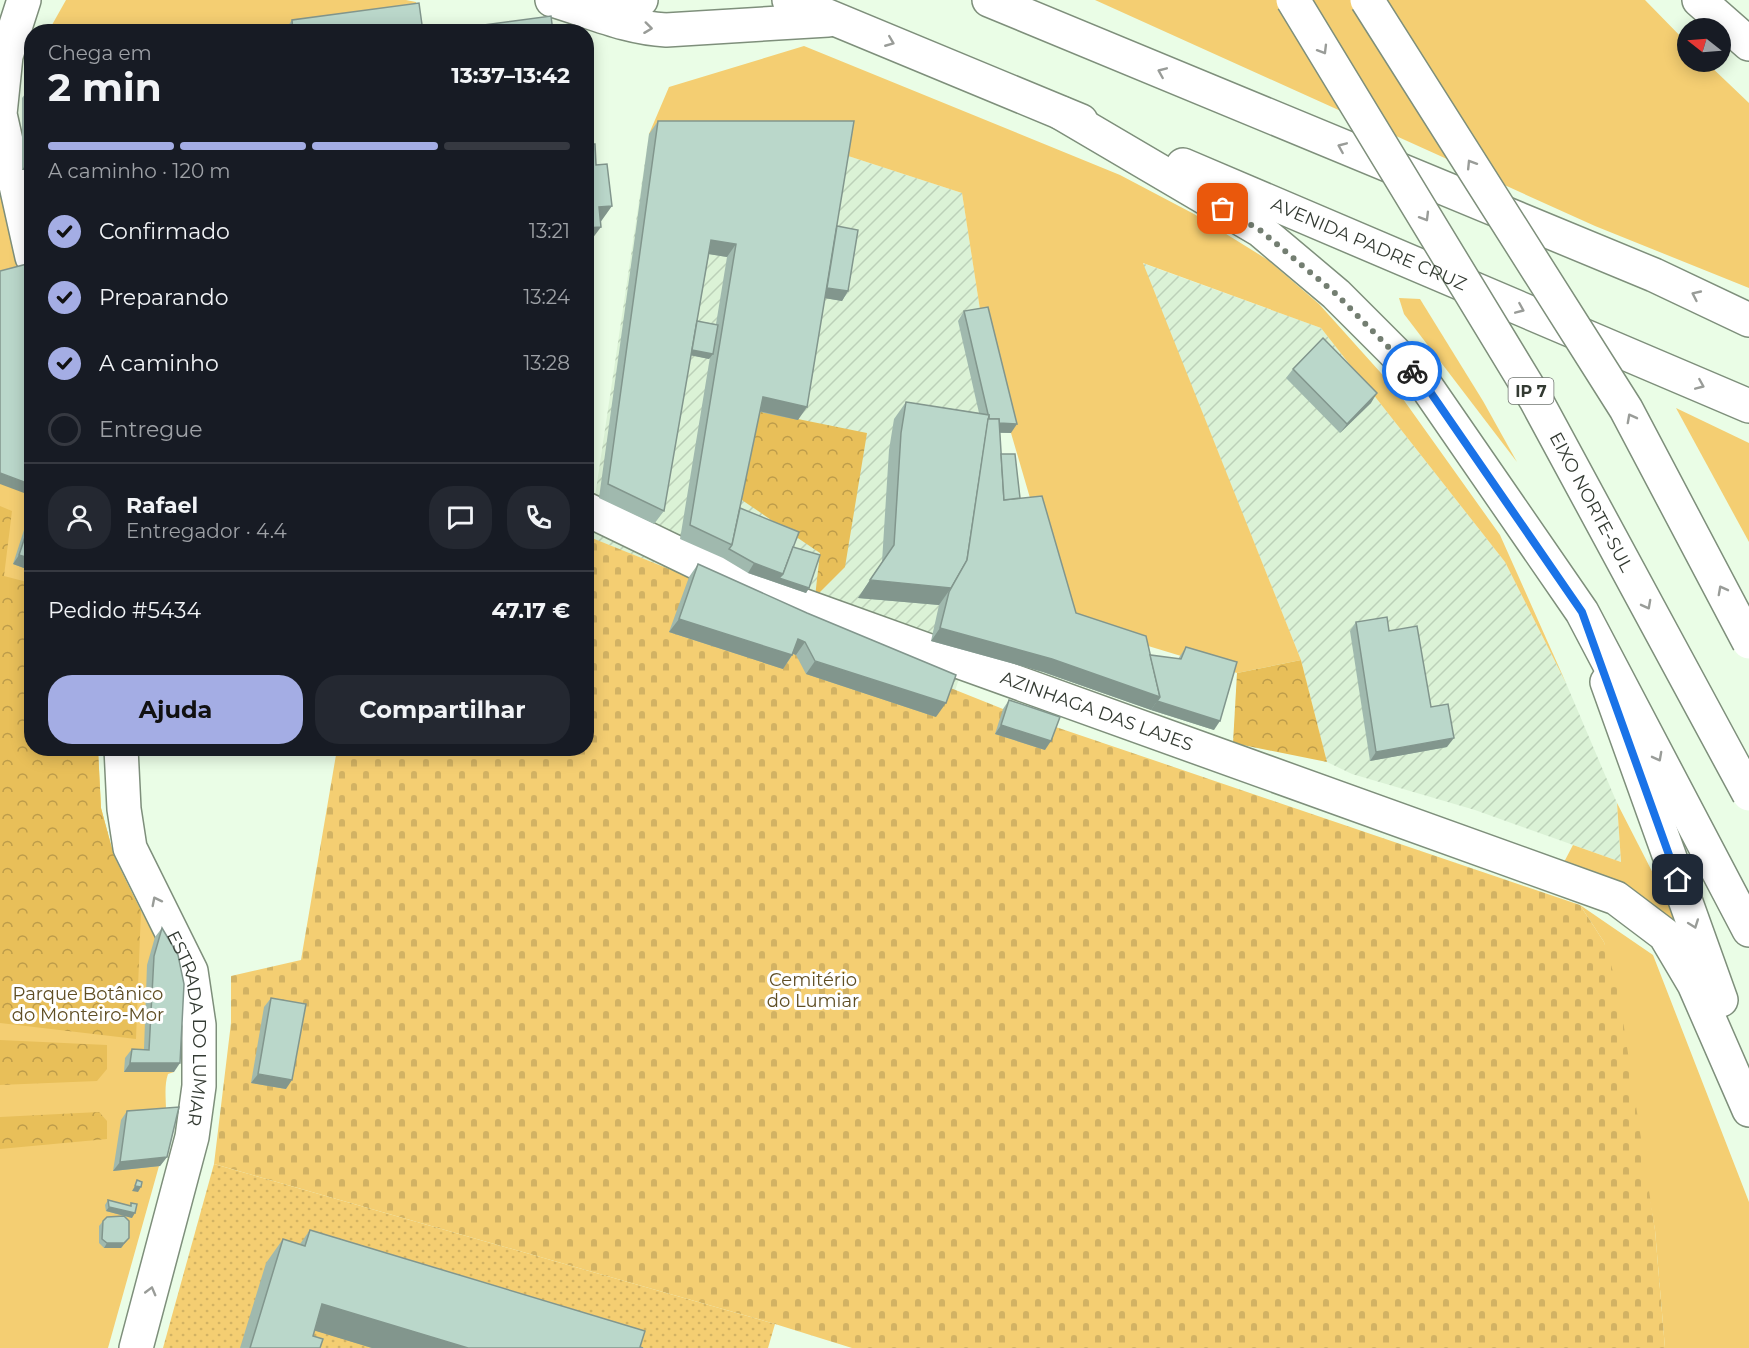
<!DOCTYPE html>
<html lang="pt">
<head>
<meta charset="utf-8">
<style>
  body { margin:0; font-family:Montserrat,sans-serif; background:#242831; color:#f1f3f6; height:100vh; display:flex; flex-direction:column; font-size:22px; white-space:nowrap }
  * { box-sizing:border-box; margin:0 }
  p { font-size:20px; color:#9ea1a6 }
  .icon { flex:none; width:33px; height:33px; fill:none; stroke:currentColor; stroke-width:2; stroke-linecap:round; stroke-linejoin:round }
  .map { position:relative; flex:1; overflow:hidden }
  .sheet { position:absolute; left:24px; top:24px; width:570px; height:732px; display:flex; flex-direction:column; background:#171b24; border-radius:24px; box-shadow:0 3px 15px #0003 }
  .sheet>* { flex:none }
  .needle { width:39px; rotate:287deg }
  .buttons { position:absolute; left:1677px; top:18px; display:grid; gap:12px }
  .buttons a { display:grid; place-items:center; width:54px; height:54px; border-radius:50%; background:#171b24; box-shadow:0 3px 15px #0003; font-size:30px }
  .pin { position:absolute; display:grid; place-items:center; width:51px; height:51px; color:#fff; margin:-26px; border-radius:12px; box-shadow:0 3px 9px #0006 }
  .courier { position:absolute; display:grid; place-items:center; width:60px; height:60px; margin:-30px; border:4px solid #1a73e8; border-radius:50%; background:#fff; color:#222; box-shadow:0 2px 8px #0007 }
  .headline em { font-style:normal; font-weight:700 }
  .headline div { display:flex; flex-direction:column-reverse }
  .headline { display:flex; align-items:center; justify-content:space-between; height:102px; padding:0 24px }
  h1 { font-size:39px; font-weight:700; line-height:45px }
  .bar { display:grid; grid-template-columns:repeat(4,1fr); gap:9px 6px; align-content:center; height:72px; padding:0 24px }
  .bar i { height:8px; border-radius:4px; background:#363941 }
  .bar .active { background:#a4ade4 }
  .bar p { grid-column:span 4 }
  .line { display:flex; align-items:center; gap:15px; padding:0 24px; border-top:2px solid #363941 }
  .line div { flex:1 }
  .round { display:grid; place-items:center; flex:none; width:63px; height:63px; border-radius:24px; background:#242831 }
  ol { padding:0 24px; list-style:none }
  li { display:flex; align-items:center; gap:18px; height:66px }
  li p { margin-inline-start:auto }
  li .icon { padding:6px; border-radius:50%; background:#a4ade4; color:#111; stroke-width:4 }
  li:last-child { color:#9ea1a6 }
  li i { width:33px; height:33px; border:3px solid #363941; border-radius:50% }
  .action { display:flex; gap:12px; margin-top:auto; padding:12px 24px }
  .action a { flex:1; height:69px; border-radius:24px; background:#a4ade4; color:#111; font-size:24px; font-weight:700; line-height:69px; text-align:center }
  .action a+a { background:#242831; color:#f1f3f6 }
  .map>svg:first-child { display:block }
  .industrial { fill:url(#industrial-furrows) }
  .green { fill:#f4ce72 }
  .forest { fill:url(#forest-crowns) }
  .cemetery { fill:url(#cemetery-stones) }
  .garden { fill:url(#garden-dots) }
  .lines { fill:none; stroke-linecap:round; stroke-linejoin:round }
  .minor-casing { stroke:#7e8f7b; stroke-width:36 }
  .major-casing { stroke:#7e8f7b; stroke-width:36 }
  .highway-casing { stroke:#7e8f7b; stroke-width:36 }
  .minor { stroke:#fff; stroke-width:33 }
  .major { stroke:#fff; stroke-width:33 }
  .highway { stroke:#fff; stroke-width:33 }
  .highway-bridge-casing { stroke:#7e8f7b; stroke-width:36; stroke-linecap:butt }
  .highway-bridge { stroke:#fff; stroke-width:33 }
  .wall { fill:#a0b9ae; fill-rule:evenodd }
  .shaded-wall { fill:#82968d }
  .building { fill:#bad7ca; stroke:#82968d; stroke-width:1.5 }
  .oneway { stroke:#999c98 }
  .done { stroke:#737e71; stroke-width:6; stroke-dasharray:0 10.8 }
  .route { stroke:#1a73e8; stroke-width:8 }
  .labels { text-anchor:middle; dominant-baseline:central; stroke-width:6; stroke-linejoin:round; paint-order:stroke }
  .shield { fill:#fff; stroke:#707570; stroke-width:1.5 }
  .shield-label { font-size:16px; font-weight:bold; fill:#333a32 }
  .street-label { font-size:18px; fill:#333a32; stroke:#fff }
  .park-label { font-size:18px; fill:#5f4e24; stroke:#fff }
</style>
</head>
<body>
<div class="map">
<svg width="1749" height="1348" viewBox="0 0 1749 1348">
  <defs>
    <pattern id="industrial-furrows" width="10" height="10" patternUnits="userSpaceOnUse" patternTransform="scale(1.5)"><rect width="10" height="10" fill="#dbf2d6"/><path d="M-1 1l2-2M0 10L10 0M9 11l2-2" fill="none" stroke="#bcd0b8"/></pattern>
    <pattern id="forest-crowns" width="20" height="18" patternUnits="userSpaceOnUse" patternTransform="scale(1.5)"><rect width="20" height="18" fill="#e8bf59"/><path d="M2 6a3 3 0 1 1 6 0M12 15a3 3 0 1 1 6 0" fill="none" stroke="#bd9c4a"/></pattern>
    <pattern id="cemetery-stones" width="16" height="16" patternUnits="userSpaceOnUse" patternTransform="scale(1.5)"><rect width="16" height="16" fill="#f4ce72"/><path d="M2 7V4a2 2 0 0 1 4 0v3zM10 15v-3a2 2 0 0 1 4 0v3z" fill="#d2b263"/></pattern>
    <pattern id="garden-dots" width="8" height="8" patternUnits="userSpaceOnUse" patternTransform="scale(1.5)"><rect width="8" height="8" fill="#f4ce72"/><path d="M2 2h.1M6 6h.1" fill="none" stroke="#d2b263" stroke-width="1.8" stroke-linecap="round"/></pattern>
  </defs>
  <rect width="100%" height="100%" fill="#eafde6"/>
  <g class="industrial">
    <path d="M 649,134 L 845,134 L 842,154 L 962,193 L 981,316 L 1011,433 L 990,432 L 968,650 L 955,691 L 798,627 L 689,577 L 589,537 Z"/>
    <path d="M 1142,263 L 1321,328 L 1505,562 L 1566,683 L 1617,803 L 1621,862 L 1475,810 L 1352,774 L 1327,762 L 1301,660 Z"/>
  </g>
  <g class="green">
    <path d="M 66,0 L 406,0 L 416,2 L 414,24 L 360,31 L 48,32 Z"/>
    <path d="M 1095,0 L 1645,0 L 1687,43 L 1688,62 L 1706,62 L 1749,103 L 1749,288 L 1595,226 Z"/>
    <path d="M 804,46 L 1120,175 L 1194,214 L 1268,260 L 1319,304 L 1398,392 L 1500,535 L 1566,683 L 1505,562 L 1321,328 L 1143,263 L 1301,660 L 1237,673 L 1066,621 L 1011,433 L 981,316 L 962,193 L 842,154 L 649,134 L 669,87 Z"/>
    <path d="M 0,181 L 31,315 L 32,748 L 98,749 L 101,808 L 114,856 L 127,884 L 155,937 L 174,1072 L 168,1074 C 164,1085 166,1099 166,1111 L 173,1116 L 108,1348 L 0,1348 Z"/>
    <path d="M 1399,298 L 1420,299 L 1483,401 L 1517,462 L 1404,314 Z"/>
    <path d="M 1676,408 L 1749,443 L 1749,542 Z"/>
    <path d="M 1617,803 L 1681,928 L 1563,864 L 1573,845 L 1621,862 Z"/>
    <path d="M 1580,905 L 1653,955 L 1749,1202 L 1749,1348 L 1665,1348 L 1655,1230 L 1604,942 Z"/>
  </g>
  <g class="forest">
    <path d="M 754,410 L 867,433 L 845,567 L 815,597 L 820,553 L 736,496 Z"/>
    <path d="M 0,506 L 12,511 L 4,576 L 31,583 L 32,748 L 98,749 L 101,808 L 114,856 L 141,911 L 136,1039 L 0,1023 Z"/>
    <path d="M 1301,660 L 1327,762 L 1233,743 L 1237,673 Z"/>
    <path d="M 0,1040 L 107,1045 L 107,1069 L 97,1081 L 0,1085 Z"/>
    <path d="M 99,1112 L 107,1121 L 107,1139 L 0,1149 L 0,1117 Z"/>
  </g>
  <path class="cemetery" d="M 587,536 L 689,577 L 798,627 L 1003,709 L 1580,905 L 1604,942 L 1618,988 L 1655,1230 L 1665,1348 L 852,1348 L 775,1324 L 214,1164 L 231,1023 L 231,976 L 301,960 L 337,749 L 586,748 Z"/>
  <path class="garden" d="M 214,1164 L 775,1324 L 768,1348 L 163,1348 Z"/>
  <g class="lines">
    <defs>
      <g id="minor">
        <path d="M 24,0 L 6,56 L 0,114 L 32,257"/>
        <path d="M 1699,0 L 1749,44"/>
        <path id="s1" d="M 586,509 L 735,581 L 1616,898 L 1665,935 L 1694,984 L 1749,1110"/>
        <path d="M 1607,682 L 1721,1000"/>
        <path id="s2" d="M 121,748 L 124,809 L 130,848 L 191,971 L 199,1025 L 199,1086 L 192,1137 L 136,1348"/>
      </g>
      <path id="major" d="M 579,6 C 601,8 621,11 641,0"/>
      <g id="highway">
        <path d="M 552,0 C 590,11 626,28 666,30 L 828,20"/>
        <path d="M 789,0 L 1081,121"/>
        <path d="M 989,0 L 1654,275 L 1749,320"/>
        <path d="M 1061,113 L 1260,230 L 1336,294 L 1422,380 L 1582,612 L 1749,930"/>
        <path id="s3" d="M 1183,165 L 1749,406"/>
      </g>
    </defs>
    <use href="#minor" class="minor-casing"/>
    <use href="#major" class="major-casing"/>
    <use href="#highway" class="highway-casing"/>
    <use href="#minor" class="minor"/>
    <use href="#major" class="major"/>
    <use href="#highway" class="highway"/>
    <defs>
      <g id="highway-bridge">
        <path id="s4" d="M 1293,0 L 1536,400 L 1749,794"/>
        <path d="M 1367,0 L 1626,409 L 1749,642"/>
      </g>
    </defs>
    <use href="#highway-bridge" class="highway-bridge-casing"/>
    <use href="#highway-bridge" class="highway-bridge"/>
  </g>
  <g class="wall">
    <path d="M 292,20 L 423,32 L 284,32 Z"/>
    <path d="M 32,85 L 32,170 L 22,170 L 22,98 Z"/>
    <path d="M 658,121 L 837,226 L 848,291 L 842,301 L 825,298 L 798,420 L 760,412 L 740,508 L 793,547 L 809,588 L 806,593 L 748,573 L 723,558 L 680,539 L 710,357 L 709,359 L 691,355 L 664,511 L 654,524 L 599,498 L 649,134 ZM 709,254 L 727,257 L 716,324 L 697,321 Z"/>
    <path d="M 964,311 L 1011,433 L 1000,433 L 1001,454 L 1020,498 L 1076,613 L 1150,655 L 1178,659 L 1186,647 L 1214,730 L 1151,710 L 1043,672 L 931,641 L 939,605 L 858,598 L 882,562 L 889,450 L 894,419 L 906,402 L 979,413 L 958,321 Z"/>
    <path d="M 1293,369 L 1371,403 L 1340,433 L 1286,378 Z"/>
    <path d="M 32,505 L 32,571 L 13,564 Z"/>
    <path d="M 698,564 L 936,717 L 806,674 L 796,655 L 793,654 L 783,669 L 669,632 L 689,577 Z"/>
    <path d="M 1356,622 L 1389,631 L 1431,707 L 1447,747 L 1370,761 L 1350,631 Z"/>
    <path d="M 1009,700 L 1045,750 L 995,734 L 1003,709 Z"/>
    <path d="M 162,928 L 174,1072 L 124,1072 L 125,1058 L 132,1049 L 144,1049 L 147,965 L 155,937 Z"/>
    <path d="M 271,998 L 286,1089 L 251,1083 L 264,1007 Z"/>
    <path d="M 127,1111 L 167,1157 L 160,1166 L 113,1171 L 121,1120 Z"/>
    <path d="M 108,1200 L 130,1206 L 131,1203 L 132,1218 L 106,1211 L 105,1205 Z"/>
    <path d="M 103,1221 L 129,1238 L 121,1248 L 104,1248 L 99,1243 L 99,1226 Z"/>
    <path d="M 310,1230 L 640,1347 L 643,1348 L 372,1348 L 314,1330 L 313,1336 L 320,1348 L 240,1348 L 266,1263 L 283,1239 L 300,1244 Z"/>
  </g>
  <g class="shaded-wall">
    <path d="M 31,157 L 32,170 L 22,170 Z"/>
    <path d="M 612,206 L 597,227 L 601,227 L 586,247 L 586,224 L 599,207 Z"/>
    <path d="M 711,240 L 736,244 L 727,257 L 702,253 Z"/>
    <path d="M 824,288 L 848,291 L 842,301 L 818,297 Z"/>
    <path d="M 687,349 L 713,354 L 709,359 L 684,354 Z"/>
    <path d="M 1377,393 L 1371,403 L 1340,433 L 1347,424 Z"/>
    <path d="M 763,397 L 807,407 L 798,420 L 754,410 Z"/>
    <path d="M 990,423 L 1017,424 L 1011,433 L 983,432 Z"/>
    <path d="M 0,473 L 32,485 L 32,496 L 0,484 Z"/>
    <path d="M 19,555 L 32,559 L 32,571 L 13,564 Z"/>
    <path d="M 754,563 L 783,574 L 809,588 L 806,593 L 748,573 Z"/>
    <path d="M 870,580 L 951,588 L 939,605 L 858,598 Z"/>
    <path d="M 679,619 L 792,655 L 783,669 L 669,632 Z"/>
    <path d="M 940,628 L 1052,659 L 1160,697 L 1151,710 L 1043,672 L 931,641 Z"/>
    <path d="M 798,639 L 805,642 L 796,655 L 789,652 Z"/>
    <path d="M 815,661 L 946,703 L 936,717 L 806,674 Z"/>
    <path d="M 1157,701 L 1220,721 L 1214,730 L 1151,710 Z"/>
    <path d="M 1001,725 L 1051,741 L 1045,750 L 995,734 Z"/>
    <path d="M 1454,738 L 1447,747 L 1370,761 L 1376,752 Z"/>
    <path d="M 130,1063 L 180,1063 L 174,1072 L 124,1072 Z"/>
    <path d="M 258,1074 L 292,1080 L 286,1089 L 251,1083 Z"/>
    <path d="M 167,1157 L 160,1166 L 113,1171 L 120,1162 Z"/>
    <path d="M 135,1186 L 141,1187 L 138,1192 L 132,1191 Z"/>
    <path d="M 109,1207 L 135,1213 L 132,1218 L 106,1211 Z"/>
    <path d="M 129,1238 L 121,1248 L 104,1248 L 107,1243 Z"/>
    <path d="M 322,1304 L 468,1348 L 372,1348 L 306,1328 Z"/>
  </g>
  <g class="building">
    <path d="M 419,3 L 423,32 L 293,32 L 292,20 Z"/>
    <path d="M 551,16 L 553,32 L 431,32 Z"/>
    <path d="M 658,121 L 854,121 L 807,407 L 763,397 L 732,545 L 690,525 L 736,244 L 711,240 L 664,511 L 608,484 Z"/>
    <path d="M 586,144 L 595,144 L 596,165 L 607,164 L 612,206 L 599,207 L 601,227 L 586,228 Z"/>
    <path d="M 837,226 L 858,230 L 848,291 L 827,288 Z"/>
    <path d="M 27,264 L 32,280 L 32,485 L 0,473 L 0,271 Z"/>
    <path d="M 988,307 L 1017,424 L 999,423 L 999,419 L 989,419 L 989,415 L 988,414 L 964,311 Z"/>
    <path d="M 697,321 L 718,325 L 713,354 L 692,350 Z"/>
    <path d="M 1323,338 L 1377,393 L 1347,424 L 1293,369 Z"/>
    <path d="M 906,402 L 989,415 L 967,560 L 951,588 L 870,580 L 894,545 L 901,433 Z"/>
    <path d="M 988,419 L 999,419 L 1004,500 L 1042,496 L 1076,613 L 1146,636 L 1160,697 L 1052,659 L 940,628 L 949,592 L 967,560 Z"/>
    <path d="M 1001,454 L 1015,454 L 1020,498 L 1004,500 Z"/>
    <path d="M 740,508 L 799,532 L 783,574 L 754,563 L 729,549 L 732,545 Z"/>
    <path d="M 32,516 L 32,559 L 19,555 Z"/>
    <path d="M 793,547 L 820,555 L 809,588 L 779,578 L 783,574 Z"/>
    <path d="M 698,564 L 807,613 L 956,675 L 946,703 L 815,661 L 805,642 L 798,639 L 792,655 L 679,619 Z"/>
    <path d="M 1387,617 L 1389,631 L 1417,626 L 1431,707 L 1448,704 L 1454,738 L 1376,752 L 1356,622 Z"/>
    <path d="M 1186,647 L 1237,662 L 1220,721 L 1157,701 L 1160,697 L 1150,655 L 1181,659 Z"/>
    <path d="M 1009,700 L 1060,717 L 1051,741 L 1001,725 Z"/>
    <path d="M 162,928 L 178,955 L 184,984 L 180,1063 L 130,1063 L 132,1049 L 149,1050 L 154,956 Z"/>
    <path d="M 271,998 L 306,1004 L 292,1080 L 258,1074 Z"/>
    <path d="M 179,1107 L 167,1157 L 120,1162 L 127,1111 Z"/>
    <path d="M 137,1180 L 142,1182 L 141,1187 L 135,1186 Z"/>
    <path d="M 108,1200 L 131,1206 L 131,1203 L 137,1204 L 135,1213 L 109,1207 Z"/>
    <path d="M 124,1216 L 129,1221 L 129,1238 L 124,1243 L 107,1243 L 102,1239 L 103,1221 L 107,1217 Z"/>
    <path d="M 310,1230 L 645,1331 L 640,1347 L 643,1348 L 468,1348 L 322,1304 L 313,1336 L 323,1339 L 320,1348 L 250,1348 L 283,1239 L 305,1246 Z"/>
  </g>
  <defs><path id="oneway-chevron" d="M-2-3.5L2.5 0L-2 3.5" fill="none" stroke-width="1.6" stroke-linecap="round" stroke-linejoin="round" transform="scale(1.5)"/></defs>
  <g class="oneway">
    <use href="#oneway-chevron" transform="translate(648 28) rotate(7)"/>
    <use href="#oneway-chevron" transform="translate(890 42) rotate(22)"/>
    <use href="#oneway-chevron" transform="translate(1323 50) rotate(59)"/>
    <use href="#oneway-chevron" transform="translate(1162 72) rotate(-157)"/>
    <use href="#oneway-chevron" transform="translate(1342 147) rotate(-157)"/>
    <use href="#oneway-chevron" transform="translate(1471 164) rotate(-122)"/>
    <use href="#oneway-chevron" transform="translate(1425 217) rotate(59)"/>
    <use href="#oneway-chevron" transform="translate(1696 295) rotate(-155)"/>
    <use href="#oneway-chevron" transform="translate(1520 309) rotate(23)"/>
    <use href="#oneway-chevron" transform="translate(1700 385) rotate(23)"/>
    <use href="#oneway-chevron" transform="translate(1631 418) rotate(-118)"/>
    <use href="#oneway-chevron" transform="translate(1722 590) rotate(-118)"/>
    <use href="#oneway-chevron" transform="translate(1647 605) rotate(62)"/>
    <use href="#oneway-chevron" transform="translate(1658 757) rotate(62)"/>
    <use href="#oneway-chevron" transform="translate(156 901) rotate(-117)"/>
    <use href="#oneway-chevron" transform="translate(1694 924) rotate(70)"/>
    <use href="#oneway-chevron" transform="translate(151 1291) rotate(-75)"/>
  </g>
  <g class="lines">
    <path class="done" d="M 1223,209 L 1260,230 L 1336,294 L 1412,371"/>
    <path class="route" d="M 1412,371 L 1422,380 L 1582,612 L 1678,880"/>
  </g>
  <g class="labels">
    <rect class="shield" x="1508.5" y="378" width="45" height="26" rx="4.5"/>
    <g class="shield-label">
      <text x="1531" y="391">IP 7</text>
    </g>
    <g class="street-label">
      <text stroke="none"><textPath href="#s3" startOffset="202">AVENIDA PADRE CRUZ</textPath></text>
      <text stroke="none"><textPath href="#s4" startOffset="584">EIXO NORTE-SUL</textPath></text>
      <text stroke="none"><textPath href="#s1" startOffset="550">AZINHAGA DAS LAJES</textPath></text>
      <text stroke="none"><textPath href="#s2" startOffset="294">ESTRADA DO LUMIAR</textPath></text>
    </g>
    <g class="park-label">
      <text x="813" y="980">Cemitério<tspan x="813" dy="21">do Lumiar</tspan></text>
      <text x="88" y="994">Parque Botânico<tspan x="88" dy="21">do Monteiro-Mor</tspan></text>
    </g>
  </g>
</svg>
<div class="buttons">
<a><svg class="needle" viewBox="-14 -14 28 28"><path d="M0-13l5 13h-10z" fill="#e53935"/><path d="M0 13l5-13h-10z" fill="#9ea1a6"/></svg></a>
</div>
<div class="pin" style="left:1223px;top:209px;background:#ea580c"><svg class="icon" aria-label="bag" viewBox="0 0 24 24"><path d="M5 8h14l-1 12H6zM9 8a3 3 0 0 1 6 0"/></svg></div>
<div class="pin" style="left:1678px;top:880px;background:#1f2937"><svg class="icon" aria-label="home" viewBox="0 0 24 24"><path d="M3 11l9-7 9 7M6 9v11h12V9"/></svg></div>
<div class="courier" style="left:1412px;top:371px"><svg class="icon" aria-label="bike" viewBox="0 0 24 24"><circle cx="6" cy="16" r="4"/><circle cx="18" cy="16" r="4"/><path d="M6 16l4-8h5l3 8M10 8l3 8H6M13 5h3"/></svg></div>
<section class="sheet">
<div class="headline"><div><h1>2 min</h1><p>Chega em</p></div><em>13:37–13:42</em></div>
<div class="bar"><i class="active"></i><i class="active"></i><i class="active"></i><i></i><p>A caminho · 120 m</p></div>
<ol>
<li><svg class="icon" aria-label="check" viewBox="0 0 24 24"><path d="M5 12l5 5 9-10"/></svg>Confirmado<p>13:21</p></li>
<li><svg class="icon" aria-label="check" viewBox="0 0 24 24"><path d="M5 12l5 5 9-10"/></svg>Preparando<p>13:24</p></li>
<li><svg class="icon" aria-label="check" viewBox="0 0 24 24"><path d="M5 12l5 5 9-10"/></svg>A caminho<p>13:28</p></li>
<li><i></i>Entregue</li>
</ol>
<div class="line" style="height:108px"><a class="round"><svg class="icon" aria-label="person" viewBox="0 0 24 24"><circle cx="12" cy="8" r="4"/><path d="M4 21q1-7 8-7t8 7"/></svg></a><div><b>Rafael</b><p>Entregador · 4.4</p></div><a class="round"><svg class="icon" aria-label="chat" viewBox="0 0 24 24"><path d="M4 5h16v11H9l-5 4z"/></svg></a><a class="round"><svg class="icon" aria-label="phone" viewBox="0 0 24 24"><path d="M5 4h4l2 5-3 2q2 4 5 5l2-3 5 2v4C11 20 4 13 5 4z"/></svg></a></div>
<div class="line" style="height:78px"><div>Pedido #5434</div><b>47.17 €</b></div>
<div class="action"><a>Ajuda</a><a>Compartilhar</a></div>
</section>
</div>
</body>
</html>
